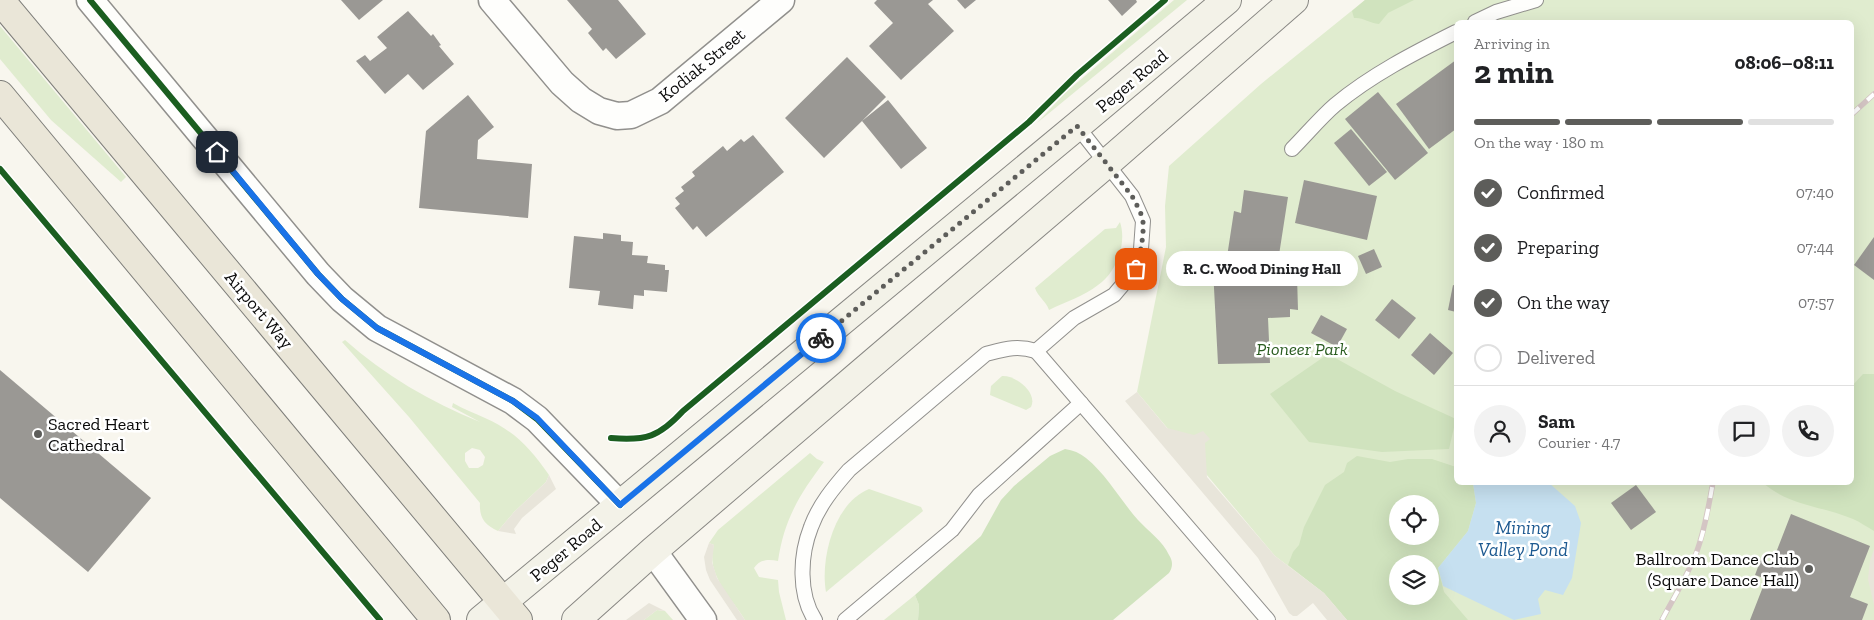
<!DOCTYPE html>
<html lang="en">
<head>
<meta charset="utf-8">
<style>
  body { margin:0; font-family:"Zilla Slab",serif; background:#f2f2f2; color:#202124; height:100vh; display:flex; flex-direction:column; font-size:19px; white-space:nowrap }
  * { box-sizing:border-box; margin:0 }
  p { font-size:16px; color:#757577 }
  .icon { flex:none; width:28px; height:28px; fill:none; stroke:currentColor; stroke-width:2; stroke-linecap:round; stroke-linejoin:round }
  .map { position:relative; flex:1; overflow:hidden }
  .sheet { position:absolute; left:1454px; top:20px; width:400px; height:465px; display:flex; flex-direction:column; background:#fff; border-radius:8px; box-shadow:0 5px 20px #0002 }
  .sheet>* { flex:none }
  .tools { position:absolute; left:1389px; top:495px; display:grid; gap:10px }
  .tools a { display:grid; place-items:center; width:50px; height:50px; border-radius:50%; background:#fff; box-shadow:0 5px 20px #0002; font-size:25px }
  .pin { position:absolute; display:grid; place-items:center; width:42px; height:42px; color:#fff; margin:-21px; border-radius:10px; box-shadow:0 2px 8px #0006 }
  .courier { position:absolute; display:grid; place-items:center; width:50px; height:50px; margin:-25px; border:4px solid #1a73e8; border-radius:50%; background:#fff; color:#222; box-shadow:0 1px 6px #0007 }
  .bubble { position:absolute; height:35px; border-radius:18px; background:#fff; box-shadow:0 5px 20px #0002; font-size:16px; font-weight:700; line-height:35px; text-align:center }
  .headline em { font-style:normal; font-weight:700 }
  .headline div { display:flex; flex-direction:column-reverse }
  .headline { display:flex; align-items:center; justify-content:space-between; height:85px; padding:0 20px }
  h1 { font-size:32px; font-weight:700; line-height:38px }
  .bar { display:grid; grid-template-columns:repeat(4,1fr); gap:8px 5px; align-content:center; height:60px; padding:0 20px }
  .bar i { height:6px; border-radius:4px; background:#e0e0e0 }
  .bar .selected { background:#5d5d5a }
  .bar p { grid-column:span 4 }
  .line { display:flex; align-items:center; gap:12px; padding:0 20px; border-top:1px solid #e0e0e0 }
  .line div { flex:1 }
  .round { display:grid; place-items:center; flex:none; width:52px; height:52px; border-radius:26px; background:#f2f2f2 }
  ol { padding:0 20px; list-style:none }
  li { display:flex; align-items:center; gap:15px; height:55px }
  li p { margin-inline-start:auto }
  li .icon { padding:5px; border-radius:50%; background:#5d5d5a; color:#fff; stroke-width:4 }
  li:last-child { color:#757577 }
  li i { width:28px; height:28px; border:2px solid #e0e0e0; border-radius:50% }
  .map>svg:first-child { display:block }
  .green { fill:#e0eccf; fill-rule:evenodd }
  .forest { fill:#d0e3be; fill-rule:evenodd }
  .plaza { fill:#e8e5da }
  .water { fill:#c6e0f0 }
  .building { fill:#9a9894 }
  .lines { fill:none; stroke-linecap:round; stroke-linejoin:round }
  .lane-casing { stroke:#91908d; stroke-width:16 }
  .street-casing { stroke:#91908d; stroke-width:29 }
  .secondary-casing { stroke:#888783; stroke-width:30 }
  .primary-casing { stroke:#7e7e7a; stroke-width:30 }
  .lane { stroke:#fefefc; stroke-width:14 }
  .street { stroke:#fefefc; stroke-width:26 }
  .secondary { stroke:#f3f2e8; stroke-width:28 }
  .primary { stroke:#eae6d8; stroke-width:28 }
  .rail-casing { stroke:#d4c5c4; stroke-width:5.5 }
  .rail { stroke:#fff; stroke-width:4; stroke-dasharray:11; stroke-linecap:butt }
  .cycleway-casing { stroke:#fff; stroke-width:9 }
  .cycleway { stroke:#1b5e20; stroke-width:6 }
  .done { stroke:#5d5d5a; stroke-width:5; stroke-dasharray:0 9 }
  .route { stroke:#1a73e8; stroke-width:6 }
  .poi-dot { fill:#5d5d5a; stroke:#fff; stroke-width:2 }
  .labels { text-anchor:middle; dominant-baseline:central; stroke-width:5; stroke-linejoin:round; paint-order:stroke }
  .street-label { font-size:18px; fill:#0a0a0a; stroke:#fff }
  .park-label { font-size:18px; font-style:italic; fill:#2a5c20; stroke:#fff }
  .poi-label { font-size:18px; fill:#0a0a0a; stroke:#fff; text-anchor:start }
  .water-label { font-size:19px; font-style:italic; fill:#1e5a91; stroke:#fff }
</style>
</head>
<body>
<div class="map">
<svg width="1874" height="620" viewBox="0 0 1874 620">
  <rect width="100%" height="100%" fill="#f8f6ee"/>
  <g class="green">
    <path d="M 1174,0 L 1187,0 L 1037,123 L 1065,93 Z"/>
    <path d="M 1365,0 L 1874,0 L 1874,620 L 1347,620 L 1324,593 L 1275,556 L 1137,392 L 1166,247 L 1165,206 L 1169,166 L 1261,84 ZM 1456,22 L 1851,22 L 1851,482 L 1456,482 ZM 1398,504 L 1430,504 L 1430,536 L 1398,536 ZM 1398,564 L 1430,564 L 1430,596 L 1398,596 Z"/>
    <path d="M 0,26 L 126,177 L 121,182 L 51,120 L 0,59 Z"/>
    <path d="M 1120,222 C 1127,243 1117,272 1098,285 C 1084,296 1065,302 1049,310 C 1046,301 1038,297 1035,288 L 1105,229 L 1116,228 Z"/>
    <path d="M 345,340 C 384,375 431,402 480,422 L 452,407 L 453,403 C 463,409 475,413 485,418 C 516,432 530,448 549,475 L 546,482 L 514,512 L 498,531 C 485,525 479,518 480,503 L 409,417 L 342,342 ZM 472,448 L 480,450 L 485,457 L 483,465 L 478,468 L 469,468 L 465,461 L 465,453 Z"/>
    <path d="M 1002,376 C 1016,375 1038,393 1031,407 L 1026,410 L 990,395 L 991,386 Z"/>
    <path d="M 810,453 L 817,459 L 824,462 C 799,495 784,520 778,561 C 769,559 760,559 754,568 L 759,577 L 778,580 L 779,592 L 786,620 L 745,620 C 731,597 705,574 714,545 L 709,543 L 718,530 Z"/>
    <path d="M 869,489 L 921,507 L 923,511 L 826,592 C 820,559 834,503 869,489 Z"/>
    <path d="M 915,595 L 919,605 L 918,620 L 884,620 Z"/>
    <path d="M 657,610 L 665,611 L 673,620 L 644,620 Z"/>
  </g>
  <g class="forest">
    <path d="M 1365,0 L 1414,0 L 1388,13 L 1379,24 C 1369,23 1363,17 1354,18 L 1352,11 Z"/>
    <path d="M 1328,354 L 1395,391 L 1456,419 L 1449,449 L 1382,452 L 1309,442 L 1270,394 Z"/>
    <path d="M 1863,374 L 1874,374 L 1874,531 C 1867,527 1860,522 1853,519 C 1822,506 1790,506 1763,483 L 1851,482 L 1851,387 Z"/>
    <path d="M 1065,449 C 1073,450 1080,453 1086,458 C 1107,475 1121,501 1138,520 C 1148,531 1163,541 1169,555 C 1173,561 1173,567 1169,573 L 1113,620 L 918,620 L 919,605 L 915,595 L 981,536 L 1001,500 L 1014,486 L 1050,456 Z"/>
    <path d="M 1357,456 L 1390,462 L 1408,459 L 1432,459 L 1456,467 L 1456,482 L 1473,483 L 1476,503 L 1468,531 L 1438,568 L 1444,592 L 1468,620 L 1347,620 L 1324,593 L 1288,565 L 1293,552 L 1299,545 L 1304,527 L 1325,485 L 1344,472 L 1347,463 ZM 1398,504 L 1430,504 L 1430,536 L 1398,536 ZM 1398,564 L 1430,564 L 1430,596 L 1398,596 Z"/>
  </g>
  <g class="plaza">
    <path d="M 1137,392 L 1167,428 L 1194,435 L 1203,431 L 1210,439 L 1205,443 L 1207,477 L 1275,556 L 1324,593 L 1347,620 L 1327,620 L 1313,603 L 1297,616 L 1293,616 L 1289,613 L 1258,558 L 1125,401 Z"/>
    <path d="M 549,475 L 556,489 L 522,518 L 514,529 L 516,534 L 498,531 L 514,512 L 546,482 Z"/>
    <path d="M 709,543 L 714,545 L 712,562 L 717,578 L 745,620 L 737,620 L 710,580 L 706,570 L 704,557 Z"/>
    <path d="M 1874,549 L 1874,605 L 1868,579 L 1870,561 Z"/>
    <path d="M 649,603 L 665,611 L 657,610 L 644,620 L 626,620 Z"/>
  </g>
  <path class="water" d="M 1473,483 L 1549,483 L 1575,506 L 1581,523 L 1572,578 L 1563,595 L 1545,590 L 1538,599 L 1541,614 L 1514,620 L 1443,586 L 1438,568 L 1468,531 L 1476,503 Z"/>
  <g class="building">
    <path d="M 341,0 L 383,0 L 359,20 Z"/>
    <path d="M 567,0 L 618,0 L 646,34 L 616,59 L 606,48 L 603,51 L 588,33 L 592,29 Z"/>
    <path d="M 877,0 L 933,0 L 928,4 L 954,31 L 901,80 L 869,46 L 893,23 L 874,3 Z"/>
    <path d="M 957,0 L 976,0 L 965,9 Z"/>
    <path d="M 1108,0 L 1136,0 L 1137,2 L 1122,16 Z"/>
    <path d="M 408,11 L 431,36 L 433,34 L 441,45 L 439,46 L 454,64 L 423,90 L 408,74 L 385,94 L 356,61 L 365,55 L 370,61 L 387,48 L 377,37 Z"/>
    <path d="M 847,57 L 886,97 L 862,121 L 888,100 L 927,148 L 901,169 L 862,121 L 824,158 L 785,118 Z"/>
    <path d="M 1456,60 L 1456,129 L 1429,149 L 1396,104 Z"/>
    <path d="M 1378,92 L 1428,153 L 1395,180 L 1345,119 Z"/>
    <path d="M 468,95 L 494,127 L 478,140 L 477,159 L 532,164 L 528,218 L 419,208 L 426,131 Z"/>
    <path d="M 1351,129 L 1387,172 L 1369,186 L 1334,143 Z"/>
    <path d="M 753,135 L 784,172 L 706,237 L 697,226 L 693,230 L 675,208 L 680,204 L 675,198 L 684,191 L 681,187 L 695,176 L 692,172 L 723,146 L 727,151 L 741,139 L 744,142 Z"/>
    <path d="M 1304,180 L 1377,196 L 1367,240 L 1295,223 Z"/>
    <path d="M 1244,190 L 1288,197 L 1277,268 L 1289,268 L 1289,275 L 1297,276 L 1298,310 L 1290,309 L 1290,317 L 1268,318 L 1270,363 L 1218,364 L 1213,269 L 1225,270 L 1234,211 L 1241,213 Z"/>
    <path d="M 603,233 L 621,235 L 621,241 L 633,242 L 632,255 L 648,256 L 647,263 L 665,265 L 665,270 L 669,270 L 667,292 L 644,290 L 644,296 L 634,295 L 633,309 L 598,305 L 600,291 L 569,288 L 574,236 L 603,239 Z"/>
    <path d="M 1874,237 L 1874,280 L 1854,265 Z"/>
    <path d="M 1374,249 L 1382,267 L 1366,274 L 1358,256 Z"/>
    <path d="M 1453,285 L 1456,286 L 1456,312 L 1448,310 Z"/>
    <path d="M 1392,299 L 1416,318 L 1399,339 L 1375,320 Z"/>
    <path d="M 1321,315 L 1347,329 L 1337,347 L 1311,333 Z"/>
    <path d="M 1430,333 L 1453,353 L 1434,375 L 1411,355 Z"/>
    <path d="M 0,370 L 151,498 L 88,572 L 0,498 Z"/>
    <path d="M 1636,485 L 1656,512 L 1631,530 L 1611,503 Z"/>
    <path d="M 1791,514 L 1870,546 L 1850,597 L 1868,604 L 1862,620 L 1750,620 L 1766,579 L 1755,575 L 1761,559 L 1772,563 Z"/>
  </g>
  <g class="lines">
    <defs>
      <g id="lane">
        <path d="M 1475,22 L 1496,12 L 1536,0"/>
        <path d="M 1292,149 C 1306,135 1320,118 1335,105 C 1371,75 1414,53 1456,32"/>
        <path d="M 1036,351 L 1268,620"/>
        <path d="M 815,620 C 798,594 800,555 811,527 C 819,505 834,487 849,470 L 986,354 C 1005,349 1017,345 1036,351 L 1074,318 L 1114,295 L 1136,269 L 1141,249 L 1143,221 L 1132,196 L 1077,126"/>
        <path d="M 845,620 L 952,530 L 979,495 L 1081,403"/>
      </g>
      <g id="street">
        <path d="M 90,0 L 318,274 L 342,299 L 377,328 L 513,401 L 537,419 L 620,505"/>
        <path d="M 492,0 L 562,83 L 581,100 L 599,111 L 617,116 L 631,115 L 660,101 L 781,0"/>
        <path d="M 653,551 L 703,620"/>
      </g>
      <g id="secondary">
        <path d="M 481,620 L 1077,126 L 1227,0"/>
        <path d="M 576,620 L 653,551 L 1107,163 L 1294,0"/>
      </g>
      <g id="primary">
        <path d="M 0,0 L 518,620"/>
        <path d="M 0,95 L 436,620"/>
      </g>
    </defs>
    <use href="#lane" class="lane-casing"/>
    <use href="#street" class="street-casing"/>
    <use href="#secondary" class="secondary-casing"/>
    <use href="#primary" class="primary-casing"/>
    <use href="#lane" class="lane"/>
    <use href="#street" class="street"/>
    <use href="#secondary" class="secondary"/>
    <use href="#primary" class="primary"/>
    <defs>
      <g id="rail">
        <path d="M 1851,115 L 1874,94"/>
        <path d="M 1662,620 C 1674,597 1688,575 1697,551 C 1705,529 1709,505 1713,482"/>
      </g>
    </defs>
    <use href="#rail" class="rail-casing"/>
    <use href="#rail" class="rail"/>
    <defs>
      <g id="cycleway">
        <path d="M 90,0 L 318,274 L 342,299 L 377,328 L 513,401 L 537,419 L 620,505"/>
        <path d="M 0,169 L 380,620"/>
        <path d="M 611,438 C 646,441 659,437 683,411 L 1029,122 L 1077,75 L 1165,0"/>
      </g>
    </defs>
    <use href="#cycleway" class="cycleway-casing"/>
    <use href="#cycleway" class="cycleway"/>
  </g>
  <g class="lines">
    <path class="done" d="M 821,338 L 1077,126 L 1132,196 C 1136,204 1142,213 1143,222 C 1144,237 1140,254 1136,269"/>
    <path class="route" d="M 217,152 L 318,274 L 342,299 L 377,328 L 513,401 L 537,418 L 620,505 L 821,338"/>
  </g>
  <g class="poi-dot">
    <circle cx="38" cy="434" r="5"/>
    <circle cx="1809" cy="569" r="5"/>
  </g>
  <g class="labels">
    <g class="street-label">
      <text transform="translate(702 65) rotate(-39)">Kodiak Street</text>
      <text transform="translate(1132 81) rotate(-40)">Peger Road</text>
      <text transform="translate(259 310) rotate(50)">Airport Way</text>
      <text transform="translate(566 550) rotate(-40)">Peger Road</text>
    </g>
    <g class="park-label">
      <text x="1302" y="349">Pioneer Park</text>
    </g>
    <g class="poi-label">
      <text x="48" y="424">Sacred Heart<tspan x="48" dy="21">Cathedral</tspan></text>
      <text x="1799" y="559" text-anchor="end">Ballroom Dance Club<tspan x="1799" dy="21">(Square Dance Hall)</tspan></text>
    </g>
    <g class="water-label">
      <text x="1523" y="527">Mining<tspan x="1523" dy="22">Valley Pond</tspan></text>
    </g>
  </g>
</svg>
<div class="tools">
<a><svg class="icon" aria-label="locate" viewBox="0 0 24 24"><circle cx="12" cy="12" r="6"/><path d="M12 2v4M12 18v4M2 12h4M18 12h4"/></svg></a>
<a><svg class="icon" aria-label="layers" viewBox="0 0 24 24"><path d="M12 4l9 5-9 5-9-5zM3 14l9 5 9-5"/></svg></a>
</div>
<div class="pin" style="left:1136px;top:269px;background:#ea580c"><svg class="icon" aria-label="bag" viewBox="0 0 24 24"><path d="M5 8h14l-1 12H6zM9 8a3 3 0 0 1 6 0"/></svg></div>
<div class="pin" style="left:217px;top:152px;background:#1f2937"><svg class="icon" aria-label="home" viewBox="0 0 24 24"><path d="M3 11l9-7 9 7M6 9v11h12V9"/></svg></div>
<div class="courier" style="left:821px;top:338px"><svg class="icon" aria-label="bike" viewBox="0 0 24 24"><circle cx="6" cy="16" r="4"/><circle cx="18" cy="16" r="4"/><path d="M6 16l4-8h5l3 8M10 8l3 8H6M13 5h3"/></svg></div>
<div class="bubble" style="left:1166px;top:251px;width:192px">R. C. Wood Dining Hall</div>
<section class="sheet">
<div class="headline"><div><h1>2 min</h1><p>Arriving in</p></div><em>08:06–08:11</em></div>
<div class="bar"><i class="selected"></i><i class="selected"></i><i class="selected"></i><i></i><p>On the way · 180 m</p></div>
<ol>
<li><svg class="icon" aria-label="check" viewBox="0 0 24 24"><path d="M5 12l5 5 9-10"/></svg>Confirmed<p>07:40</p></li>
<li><svg class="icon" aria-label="check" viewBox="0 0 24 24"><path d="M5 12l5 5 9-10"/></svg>Preparing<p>07:44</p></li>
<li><svg class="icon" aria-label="check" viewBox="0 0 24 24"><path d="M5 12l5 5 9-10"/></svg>On the way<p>07:57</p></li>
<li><i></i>Delivered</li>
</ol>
<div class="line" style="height:90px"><a class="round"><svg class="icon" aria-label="person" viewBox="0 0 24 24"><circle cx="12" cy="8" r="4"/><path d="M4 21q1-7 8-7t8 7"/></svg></a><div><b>Sam</b><p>Courier · 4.7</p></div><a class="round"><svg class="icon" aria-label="chat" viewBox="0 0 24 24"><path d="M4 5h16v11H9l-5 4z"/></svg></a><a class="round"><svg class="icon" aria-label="phone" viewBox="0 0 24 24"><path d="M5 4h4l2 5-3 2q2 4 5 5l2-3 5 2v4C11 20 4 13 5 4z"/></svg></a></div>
</section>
</div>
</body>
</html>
